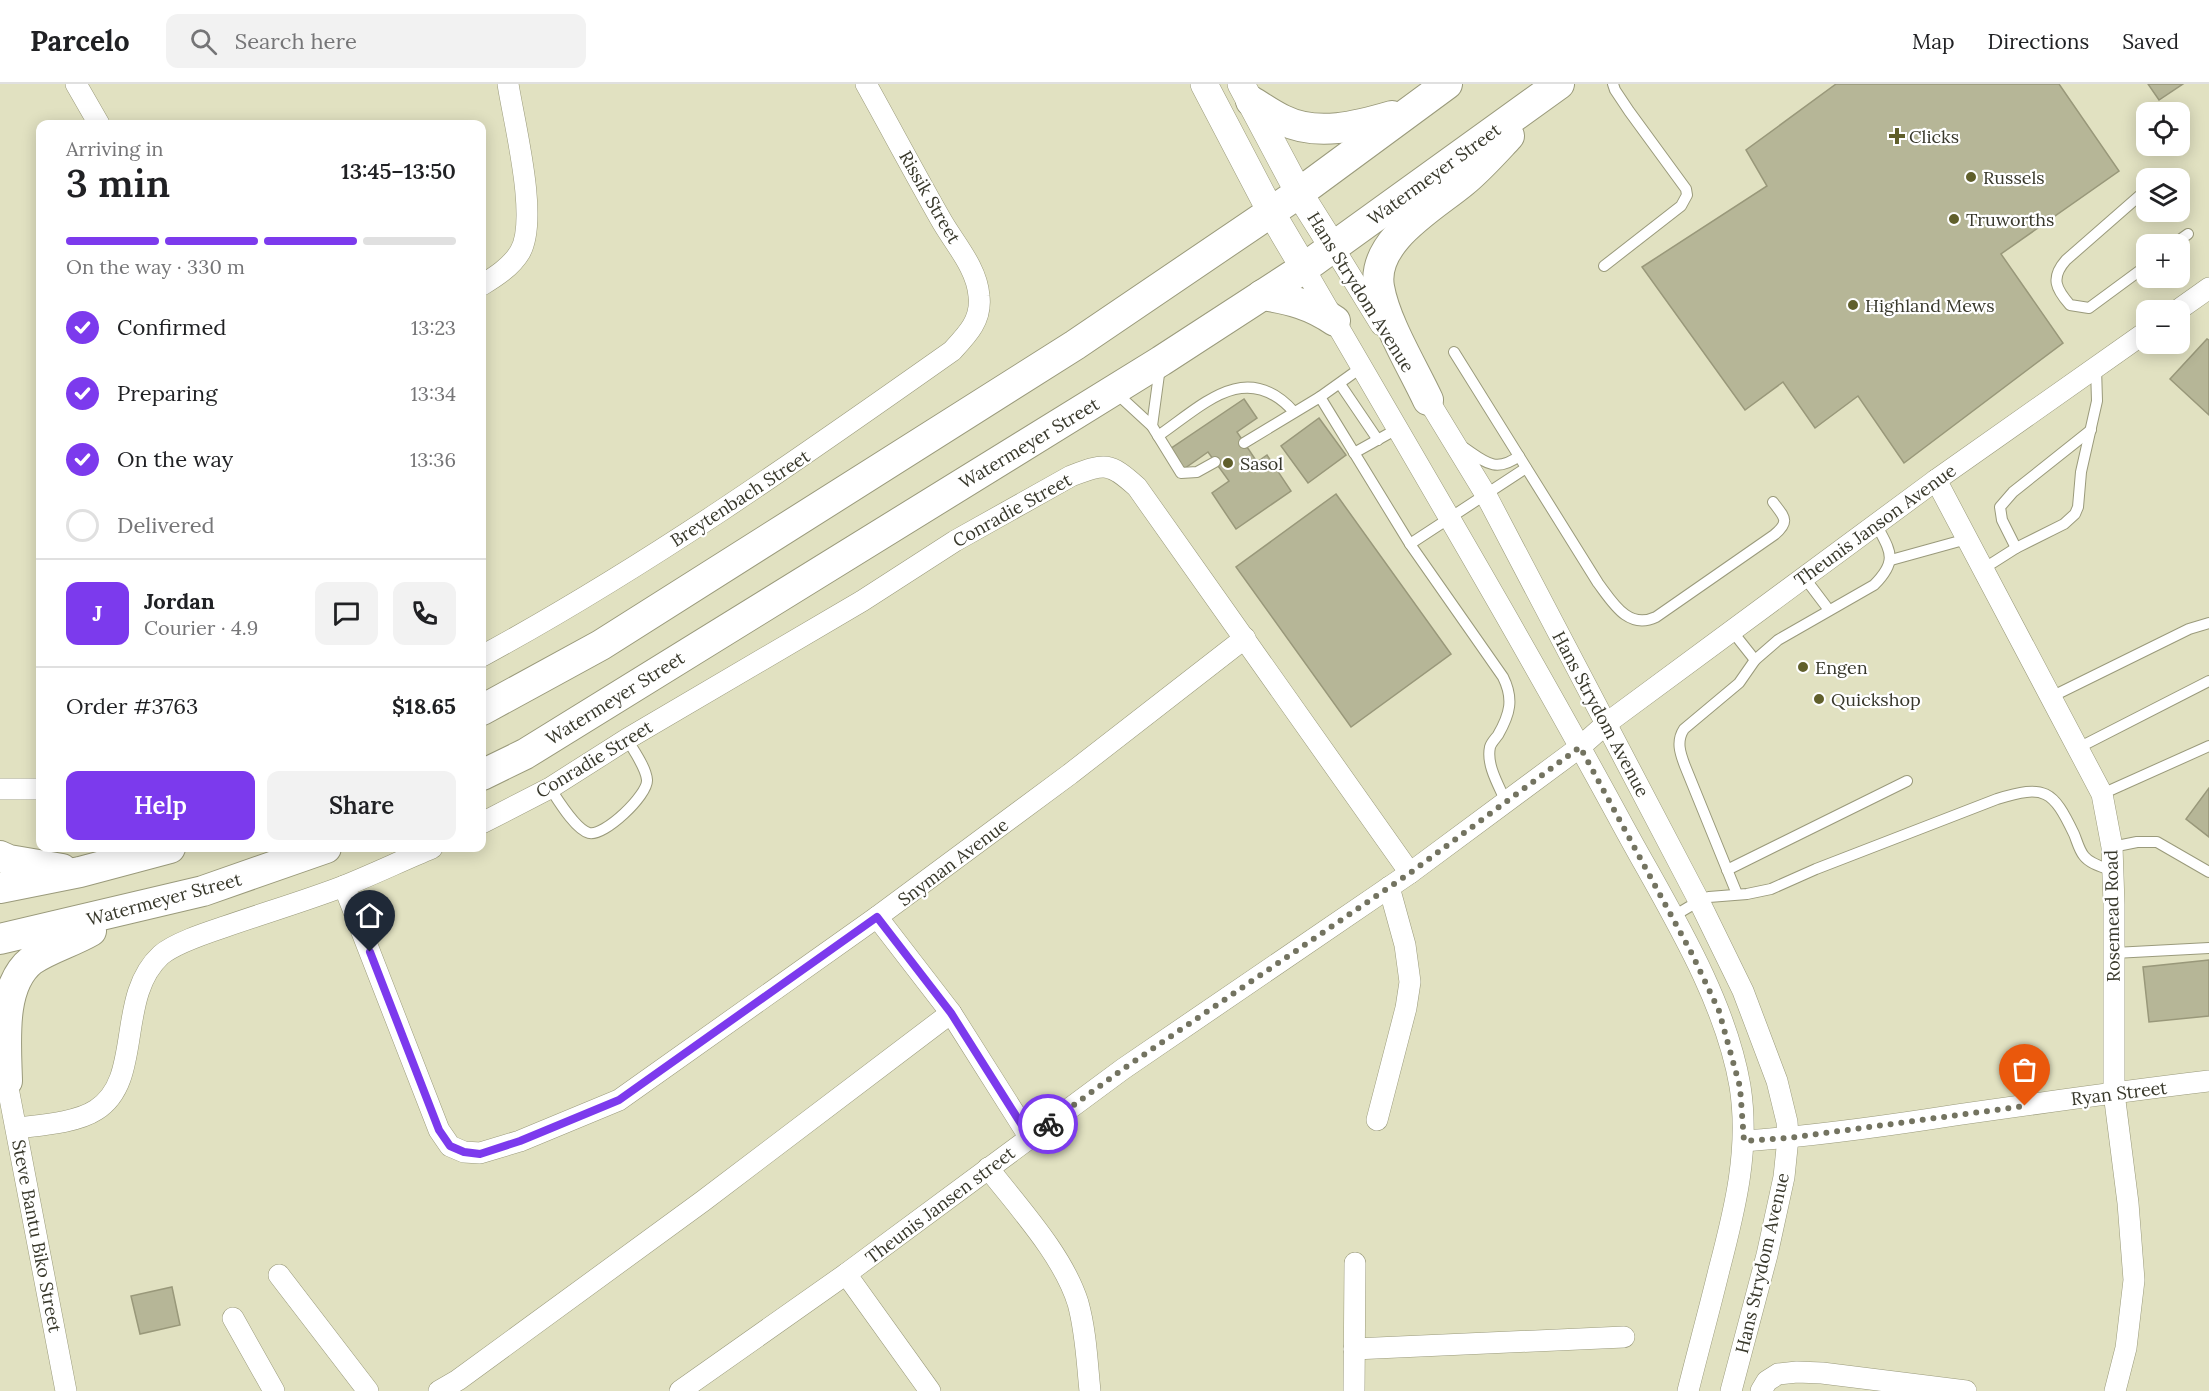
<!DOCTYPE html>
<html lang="en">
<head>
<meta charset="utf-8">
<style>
  body { margin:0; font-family:Lora,serif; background:#f2f2f2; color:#202124; height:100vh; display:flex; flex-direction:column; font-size:22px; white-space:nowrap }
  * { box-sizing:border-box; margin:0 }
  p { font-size:20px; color:#757577 }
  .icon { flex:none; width:33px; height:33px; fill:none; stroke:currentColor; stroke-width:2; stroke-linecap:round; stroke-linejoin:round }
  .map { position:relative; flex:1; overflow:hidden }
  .panel { position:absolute; left:36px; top:36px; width:450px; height:732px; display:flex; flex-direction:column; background:#fff; border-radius:12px; box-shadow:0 3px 15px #0003 }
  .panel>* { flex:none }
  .buttons { position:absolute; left:2136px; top:18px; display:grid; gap:12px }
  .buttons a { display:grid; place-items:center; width:54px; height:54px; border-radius:12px; background:#fff; box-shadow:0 3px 15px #0003; font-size:30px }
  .pin { position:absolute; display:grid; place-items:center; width:51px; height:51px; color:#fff; margin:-62px -26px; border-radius:50% 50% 50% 0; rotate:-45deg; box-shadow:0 0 6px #0007 }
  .pin .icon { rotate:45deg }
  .courier { position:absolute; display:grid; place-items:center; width:60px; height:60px; margin:-30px; border:4px solid #7c3aed; border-radius:50%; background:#fff; color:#222; box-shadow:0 2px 8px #0007 }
  .headline em { font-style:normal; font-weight:600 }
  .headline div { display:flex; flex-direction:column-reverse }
  .headline { display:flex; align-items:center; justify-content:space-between; height:102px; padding:0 30px }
  h1 { font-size:39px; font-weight:600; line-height:45px }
  .bar { display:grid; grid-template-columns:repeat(4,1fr); gap:9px 6px; align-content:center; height:72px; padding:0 30px }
  .bar i { height:8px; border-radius:4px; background:#e0e0e0 }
  .bar .on { background:#7c3aed }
  .bar p { grid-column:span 4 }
  .line { display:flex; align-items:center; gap:15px; padding:0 30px; border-top:2px solid #e0e0e0 }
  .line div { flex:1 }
  .round { display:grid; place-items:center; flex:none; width:63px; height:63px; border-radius:12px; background:#f2f2f2 }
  ol { padding:0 30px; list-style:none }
  li { display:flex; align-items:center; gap:18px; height:66px }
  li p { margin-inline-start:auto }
  li .icon { padding:6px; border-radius:50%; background:#7c3aed; color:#fff; stroke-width:4 }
  li:last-child { color:#757577 }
  li i { width:33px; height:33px; border:3px solid #e0e0e0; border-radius:50% }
  .cta { display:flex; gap:12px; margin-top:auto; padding:12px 30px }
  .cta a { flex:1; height:69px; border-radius:12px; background:#7c3aed; color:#fff; font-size:24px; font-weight:600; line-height:69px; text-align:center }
  .cta a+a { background:#f2f2f2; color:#202124 }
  header { display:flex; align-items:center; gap:36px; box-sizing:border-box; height:84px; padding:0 30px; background:#fff; border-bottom:2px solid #e0e0e0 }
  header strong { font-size:28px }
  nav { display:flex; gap:33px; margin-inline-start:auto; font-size:21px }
  .search { width:420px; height:54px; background:#f2f2f2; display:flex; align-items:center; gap:15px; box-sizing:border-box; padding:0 21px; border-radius:12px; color:#757577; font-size:22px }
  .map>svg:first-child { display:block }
  .building { fill:#b6b697; stroke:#99987a; stroke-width:1.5 }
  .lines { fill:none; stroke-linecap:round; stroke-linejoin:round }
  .service-casing { stroke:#9a9a7b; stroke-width:12 }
  .minor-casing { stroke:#9a9a7b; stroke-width:22 }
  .tertiary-casing { stroke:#9a9a7b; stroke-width:28 }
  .secondary-casing { stroke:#9a9a7b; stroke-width:32 }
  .service { stroke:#fff; stroke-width:10 }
  .minor { stroke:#fff; stroke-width:21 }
  .tertiary { stroke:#fff; stroke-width:27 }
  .secondary { stroke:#fff; stroke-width:30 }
  .done { stroke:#737360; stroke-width:6; stroke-dasharray:0 10.8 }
  .route { stroke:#7c3aed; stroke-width:8 }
  .poi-dot { fill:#605f2b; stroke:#fff; stroke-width:2 }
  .labels { text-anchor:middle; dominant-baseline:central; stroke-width:4.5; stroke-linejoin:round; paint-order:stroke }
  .poi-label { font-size:18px; fill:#38382b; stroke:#fff; text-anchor:start }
  .street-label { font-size:18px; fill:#38382b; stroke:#fff }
</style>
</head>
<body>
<header>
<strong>Parcelo</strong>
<div class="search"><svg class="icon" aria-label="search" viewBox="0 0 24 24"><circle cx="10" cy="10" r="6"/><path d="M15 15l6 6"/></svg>Search here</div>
<nav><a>Map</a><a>Directions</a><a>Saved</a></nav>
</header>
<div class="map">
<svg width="2209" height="1307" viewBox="0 0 2209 1307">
  <rect width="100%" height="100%" fill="#e1e1c1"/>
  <g class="building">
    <path d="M 1836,0 L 2059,0 L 2119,87 L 2001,170 L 2063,259 L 1904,379 L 1858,312 L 1815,344 L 1783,298 L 1745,326 L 1642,183 L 1767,102 L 1746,66 Z"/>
    <path d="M 2148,0 L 2183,0 L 2159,16 Z"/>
    <path d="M 2207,255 L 2209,256 L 2209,331 L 2170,295 Z"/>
    <path d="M 1244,315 L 1257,334 L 1237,348 L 1257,378 L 1267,371 L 1291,407 L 1236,445 L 1212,409 L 1229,397 L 1208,368 L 1181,387 L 1167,367 Z"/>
    <path d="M 1319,334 L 1346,371 L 1308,399 L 1281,362 Z"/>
    <path d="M 1336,410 L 1451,570 L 1351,643 L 1236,483 Z"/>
    <path d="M 2209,704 L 2209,753 L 2186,735 Z"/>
    <path d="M 2209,876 L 2209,932 L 2149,938 L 2143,883 Z"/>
    <path d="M 172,1203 L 180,1241 L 140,1250 L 131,1212 Z"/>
  </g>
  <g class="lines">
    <defs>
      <g id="service">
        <path d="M 2146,106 L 2066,176 C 2050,194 2056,205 2070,221 L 2089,224 L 2146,182"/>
        <path d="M 2174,160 L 2188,150"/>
        <path d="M 1604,182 L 1681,122 L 1687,111 L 1686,105 L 1629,27 L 1615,6 L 1613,0"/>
        <path d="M 1454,268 L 1598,499 C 1613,519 1628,546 1656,533 L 1774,451 C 1791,437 1784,433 1773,418"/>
        <path d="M 1340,300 L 1378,356"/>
        <path d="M 1114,307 L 1152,342 L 1181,389 L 1197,388 L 1215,378"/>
        <path d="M 1320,313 L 1362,283"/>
        <path d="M 1152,342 L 1160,283"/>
        <path d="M 1158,352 C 1202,322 1246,274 1294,328"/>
        <path d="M 1244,359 L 1320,313 L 1410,460 L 1503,593 C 1514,615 1510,630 1498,651 C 1495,655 1491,659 1490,663 C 1486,681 1499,702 1506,718"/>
        <path d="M 1463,363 C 1484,377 1495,390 1519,372"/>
        <path d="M 1354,369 L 1397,345"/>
        <path d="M 1410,460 L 1526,384"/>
        <path d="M 2016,464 L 2002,436 L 2000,423 L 2013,408 L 2091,346"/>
        <path d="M 1891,476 L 1967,455"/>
        <path d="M 1983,485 L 2016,464 L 2064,440 L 2075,430 L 2078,423 L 2081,388 L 2097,317 L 2096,284"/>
        <path d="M 1804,493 L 1829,526"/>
        <path d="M 1732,547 L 1755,576"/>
        <path d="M 2051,613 L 2189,545 L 2209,539"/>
        <path d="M 2078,664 L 2209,597"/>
        <path d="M 550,704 C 558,716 575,745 589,749 C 604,753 648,711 647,696 C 646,683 633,666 627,655"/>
        <path d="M 2102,710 L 2209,662"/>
        <path d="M 2112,763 L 2137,758 L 2157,758 L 2209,788"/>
        <path d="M 1727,786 L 1907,697"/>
        <path d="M 1737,810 L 1685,682 C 1680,669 1676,657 1684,645 L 1739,599 L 1755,576 L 1778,556 L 1874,501 C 1899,476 1890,467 1876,440"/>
        <path d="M 1672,833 L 1699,817 L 1709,813 L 1747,810 L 1771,805 L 1816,785 L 1997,715 C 2045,700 2053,706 2074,750 C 2077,757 2079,766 2084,772 C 2090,780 2103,783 2113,787"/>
        <path d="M 2114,869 L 2209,864"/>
      </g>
      <g id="minor">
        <path d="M 76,0 L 99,40"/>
        <path d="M 1333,163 L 1381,241"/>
        <path d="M 1304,184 C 1410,367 1519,550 1620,736 C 1664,818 1724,909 1740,1002 C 1750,1065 1735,1125 1719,1186 C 1709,1227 1698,1267 1688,1307"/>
        <path d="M 482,201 C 495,193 511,183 520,168 C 539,135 514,39 508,0"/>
        <path d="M 2178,226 L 2209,204"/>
        <path d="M 1422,306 L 1486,411 L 1699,817 L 1743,907 L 1777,997 L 1787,1038 L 1788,1054 L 1784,1093 L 1767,1171 L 1731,1307"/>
        <path d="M 1936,396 L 2102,710 L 2112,763 L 2114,820 L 2114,1009 L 2128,1119 L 2134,1196 L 2126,1264 L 2115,1307"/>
        <path d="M 482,572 C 646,483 799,375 952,267 C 967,251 982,236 979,212 C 977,183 953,158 940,134 C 915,90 891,45 866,0"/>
        <path d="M 0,705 L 40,705"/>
        <path d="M 482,739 L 550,704 L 627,655 L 862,517 L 955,457 L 1071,392 C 1106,379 1109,378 1137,403 L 1410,789"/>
        <path d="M 344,802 L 439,1046 L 450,1062 L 464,1068 L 480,1069 L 520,1057 L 619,1016 L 877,833 L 1070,690 L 1245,554"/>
        <path d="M 877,833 L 951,929 L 1030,1054"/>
        <path d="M 4,983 L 66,1307"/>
        <path d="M 1377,1036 L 1406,924 L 1410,898 L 1405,861 L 1389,803"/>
        <path d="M 17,1044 C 40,1041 76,1039 96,1026 C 144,996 115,913 161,871 C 175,859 206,849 224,843 C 264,829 305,817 344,802 C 374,790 403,776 432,764"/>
        <path d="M 1744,1057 C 1815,1052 1886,1042 1956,1031 C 2040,1019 2125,1007 2209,997"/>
        <path d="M 988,1084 C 1019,1124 1063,1171 1078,1219 C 1086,1248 1087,1278 1090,1307"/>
        <path d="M 846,1190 L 930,1307"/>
        <path d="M 279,1191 L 368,1307"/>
        <path d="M 233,1234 L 274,1307"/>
        <path d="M 1354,1265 L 1624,1253"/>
        <path d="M 439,1307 L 458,1296 L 703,1117 L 951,929"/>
        <path d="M 680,1307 L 846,1190 L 1123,985 L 1410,789 L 1580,663 L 1607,639 L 1936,396 L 2146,248"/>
        <path d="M 1354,1307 L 1355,1179"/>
        <path d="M 1761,1307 L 1767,1297 L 1778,1290 L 1797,1288 L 1822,1289 L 1966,1307"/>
      </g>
      <g id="tertiary">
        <path d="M 1204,0 L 1271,128 L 1304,184"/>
        <path d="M 1241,0 L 1299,109 L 1333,163"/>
      </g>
      <g id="secondary">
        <path d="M 1251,17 C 1261,23 1272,31 1283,36 C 1317,53 1358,42 1392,32"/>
        <path d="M 1262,211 C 1290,215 1312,221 1335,237"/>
        <path d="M 1428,316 C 1412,282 1385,238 1379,203 C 1371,157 1433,123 1463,98 C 1480,84 1494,68 1509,52"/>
        <path d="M 482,626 L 601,561 L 1075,261 L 1299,109 L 1447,0"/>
        <path d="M 482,691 L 525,670 L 1161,277 L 1304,184 L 1559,0"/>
        <path d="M 0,772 L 9,776 L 62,785"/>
        <path d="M 0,804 L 80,788 L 170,764"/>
        <path d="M 0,855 L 203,807 L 326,764"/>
        <path d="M 7,997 C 6,958 0,901 32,876 C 50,864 72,858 91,847"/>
      </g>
    </defs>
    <use href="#service" class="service-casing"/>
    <use href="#minor" class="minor-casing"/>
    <use href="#tertiary" class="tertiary-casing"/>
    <use href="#secondary" class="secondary-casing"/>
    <use href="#service" class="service"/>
    <use href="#minor" class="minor"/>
    <use href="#tertiary" class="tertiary"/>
    <use href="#secondary" class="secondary"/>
  </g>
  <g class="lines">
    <path class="done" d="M 1048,1040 L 1123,985 L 1410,789 L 1580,663 L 1692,870 L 1719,927 L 1740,1003 L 1744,1057 L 1788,1054 L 2025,1022"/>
    <path class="route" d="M 370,868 L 439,1046 L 450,1062 L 464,1068 L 480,1070 L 520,1057 L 619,1016 L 877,833 L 951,929 L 1030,1054 L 1048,1040"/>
  </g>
  <g class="poi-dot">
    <path d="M1894 43h6v6h6v6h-6v6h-6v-6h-6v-6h6z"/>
    <circle cx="1971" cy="93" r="6"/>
    <circle cx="1954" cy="135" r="6"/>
    <circle cx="1853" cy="221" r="6"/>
    <circle cx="1228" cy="379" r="6"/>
    <circle cx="1803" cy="583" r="6"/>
    <circle cx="1819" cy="615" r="6"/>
  </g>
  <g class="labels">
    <g class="poi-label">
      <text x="1909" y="52">Clicks</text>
      <text x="1983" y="93">Russels</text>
      <text x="1966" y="135">Truworths</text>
      <text x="1865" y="221">Highland Mews</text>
      <text x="1240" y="379">Sasol</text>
      <text x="1815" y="583">Engen</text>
      <text x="1831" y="615">Quickshop</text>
    </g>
    <g class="street-label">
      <text transform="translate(1434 90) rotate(-36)">Watermeyer Street</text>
      <text transform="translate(930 113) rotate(60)">Rissik Street</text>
      <text transform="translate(1361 208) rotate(58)">Hans Strydom Avenue</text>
      <text transform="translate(1029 359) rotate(-31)">Watermeyer Street</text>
      <text transform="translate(740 414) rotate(-33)">Breytenbach Street</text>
      <text transform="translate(1012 426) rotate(-29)">Conradie Street</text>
      <text transform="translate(1875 441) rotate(-36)">Theunis Janson Avenue</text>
      <text transform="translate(615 614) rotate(-32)">Watermeyer Street</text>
      <text transform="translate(1601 630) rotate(62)">Hans Strydom Avenue</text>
      <text transform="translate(594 675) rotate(-31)">Conradie Street</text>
      <text transform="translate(953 778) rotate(-37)">Snyman Avenue</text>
      <text transform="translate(164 815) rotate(-15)">Watermeyer Street</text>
      <text transform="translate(2112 832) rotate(-91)">Rosemead Road</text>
      <text transform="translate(2119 1009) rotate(-7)">Ryan Street</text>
      <text transform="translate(940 1121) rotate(-37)">Theunis Jansen street</text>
      <text transform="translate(37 1152) rotate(79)">Steve Bantu Biko Street</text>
      <text transform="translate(1762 1179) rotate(-77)">Hans Strydom Avenue</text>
    </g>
  </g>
</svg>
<div class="buttons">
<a><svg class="icon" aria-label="locate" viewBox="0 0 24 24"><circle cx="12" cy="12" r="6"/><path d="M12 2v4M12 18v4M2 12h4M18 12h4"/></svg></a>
<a><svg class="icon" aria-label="layers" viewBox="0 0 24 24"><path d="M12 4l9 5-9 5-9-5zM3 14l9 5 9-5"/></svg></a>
<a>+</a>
<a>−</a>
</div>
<div class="pin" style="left:2025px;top:1022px;background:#ea580c"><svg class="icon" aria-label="bag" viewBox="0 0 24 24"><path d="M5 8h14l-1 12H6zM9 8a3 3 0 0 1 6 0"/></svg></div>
<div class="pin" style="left:370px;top:868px;background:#1f2937"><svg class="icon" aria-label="home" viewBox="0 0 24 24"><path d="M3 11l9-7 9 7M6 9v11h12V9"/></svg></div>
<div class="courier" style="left:1048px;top:1040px"><svg class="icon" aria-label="bike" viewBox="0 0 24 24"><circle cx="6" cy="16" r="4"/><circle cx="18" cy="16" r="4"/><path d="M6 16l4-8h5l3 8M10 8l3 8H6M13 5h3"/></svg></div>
<section class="panel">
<div class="headline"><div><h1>3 min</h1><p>Arriving in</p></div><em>13:45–13:50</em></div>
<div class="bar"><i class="on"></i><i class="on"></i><i class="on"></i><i></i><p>On the way · 330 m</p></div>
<ol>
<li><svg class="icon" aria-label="check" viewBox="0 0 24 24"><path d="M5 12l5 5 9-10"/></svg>Confirmed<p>13:23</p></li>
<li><svg class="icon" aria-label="check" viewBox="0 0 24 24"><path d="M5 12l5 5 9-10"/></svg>Preparing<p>13:34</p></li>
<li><svg class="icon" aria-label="check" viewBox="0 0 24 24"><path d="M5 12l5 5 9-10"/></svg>On the way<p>13:36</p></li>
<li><i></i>Delivered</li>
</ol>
<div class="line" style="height:108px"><b class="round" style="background:#7c3aed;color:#fff">J</b><div><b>Jordan</b><p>Courier · 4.9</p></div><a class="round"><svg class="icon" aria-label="chat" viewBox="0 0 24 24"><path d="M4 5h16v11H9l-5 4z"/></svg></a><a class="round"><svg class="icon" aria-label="phone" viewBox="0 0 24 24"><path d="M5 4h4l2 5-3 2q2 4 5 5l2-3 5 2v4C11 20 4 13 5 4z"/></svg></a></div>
<div class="line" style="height:78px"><div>Order #3763</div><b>$18.65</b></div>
<div class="cta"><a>Help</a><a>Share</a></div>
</section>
</div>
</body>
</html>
